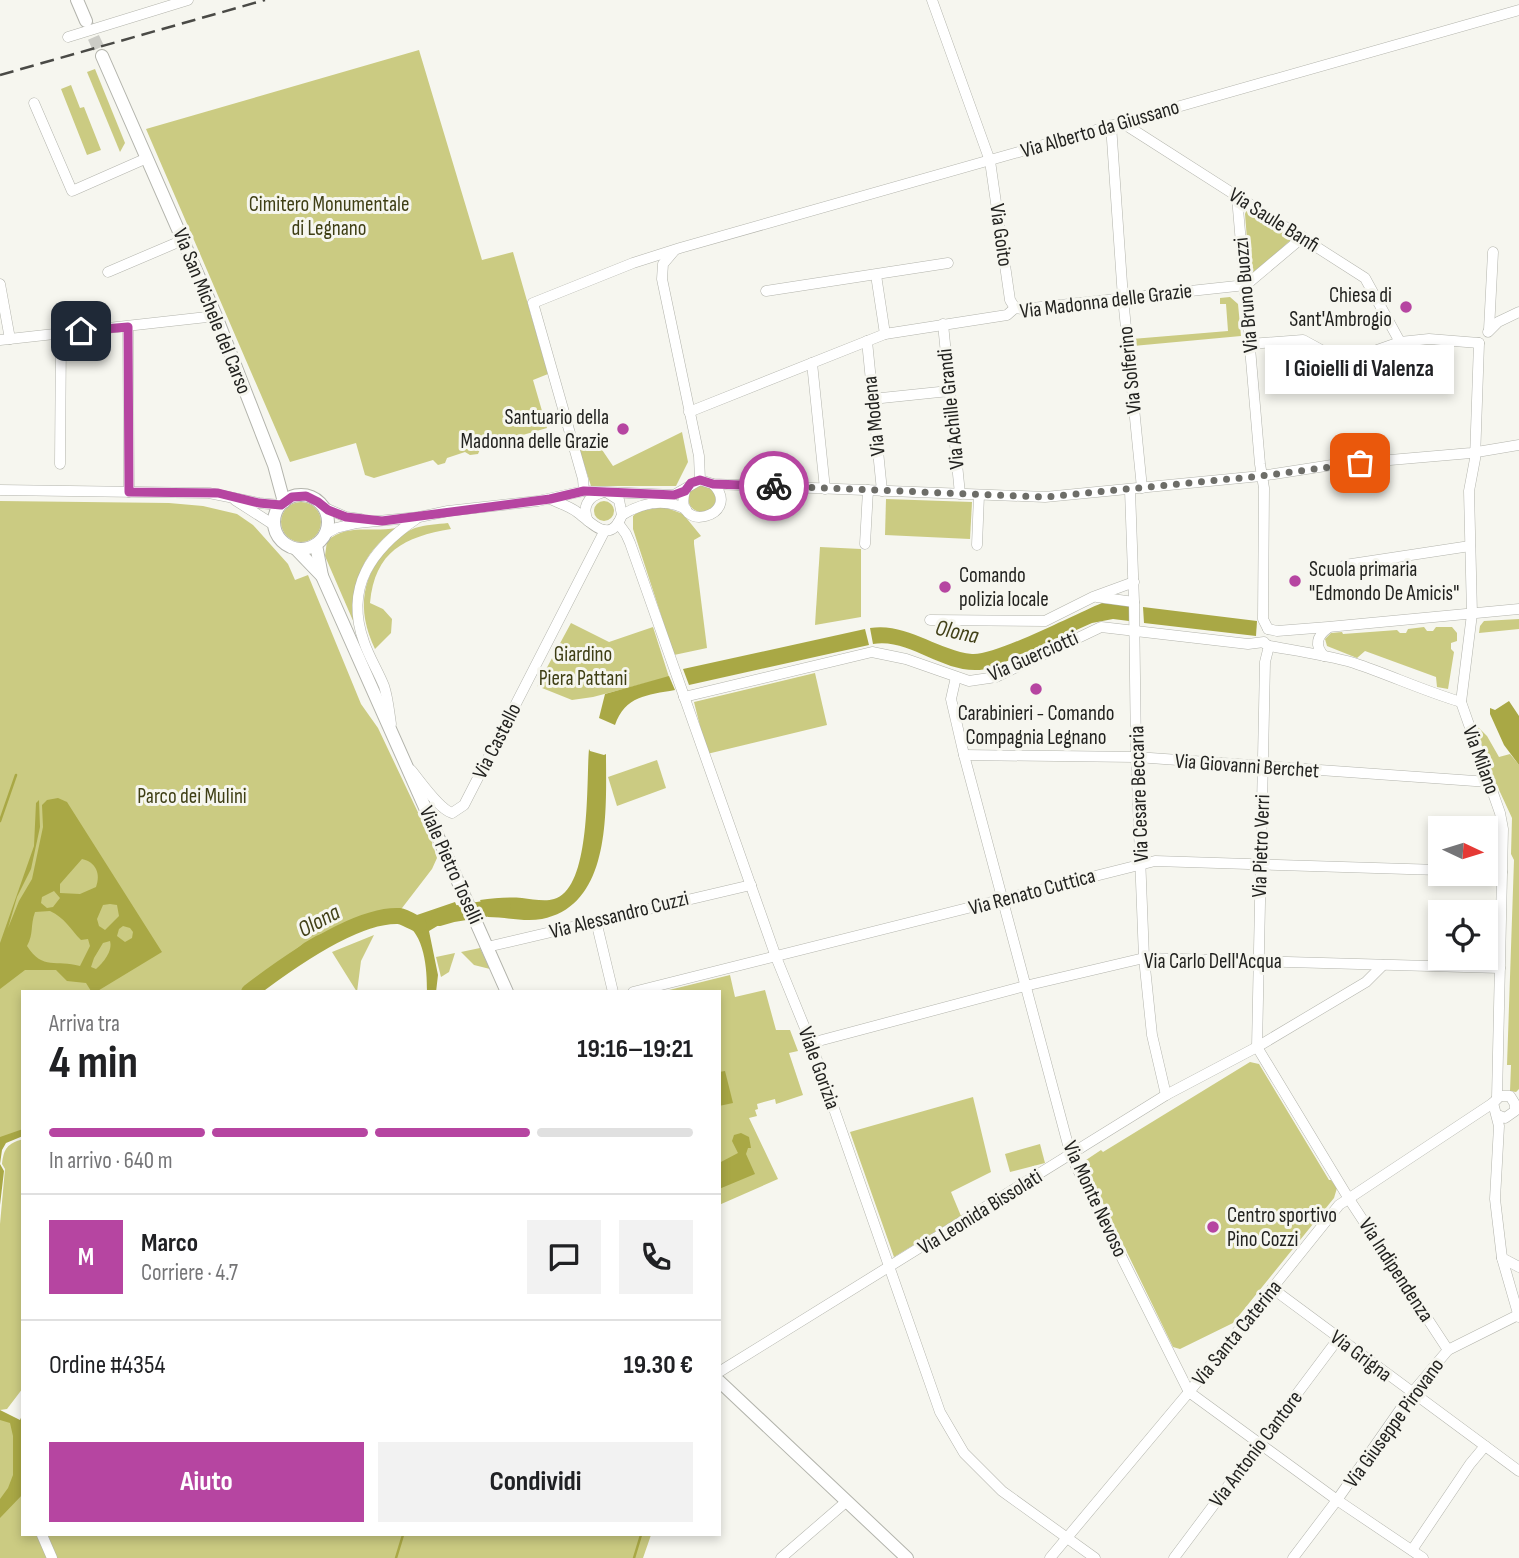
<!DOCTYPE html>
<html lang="it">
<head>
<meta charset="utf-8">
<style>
  body { margin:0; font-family:"Sofia Sans Condensed",sans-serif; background:#f2f2f2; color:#202124; height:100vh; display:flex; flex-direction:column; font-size:26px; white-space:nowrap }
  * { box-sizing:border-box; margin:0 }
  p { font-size:23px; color:#757577 }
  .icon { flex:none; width:38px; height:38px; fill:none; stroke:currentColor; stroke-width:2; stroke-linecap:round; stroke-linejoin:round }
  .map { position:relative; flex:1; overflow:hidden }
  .panel { position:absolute; left:21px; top:990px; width:700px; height:546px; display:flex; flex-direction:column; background:#fff; border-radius:0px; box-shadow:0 4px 10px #0003 }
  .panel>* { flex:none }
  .needle { width:46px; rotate:94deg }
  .controls { position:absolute; left:1428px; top:816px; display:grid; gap:14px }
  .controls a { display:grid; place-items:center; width:70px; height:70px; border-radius:0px; background:#fff; box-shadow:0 4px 10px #0003; font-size:35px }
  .pin { position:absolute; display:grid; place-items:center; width:60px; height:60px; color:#fff; margin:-30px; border-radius:14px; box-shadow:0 4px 10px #0006 }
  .courier { position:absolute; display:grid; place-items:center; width:70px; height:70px; margin:-35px; border:5px solid #b645a1; border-radius:50%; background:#fff; color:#222; box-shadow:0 2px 9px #0007 }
  .bubble { position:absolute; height:49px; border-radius:0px; background:#fff; box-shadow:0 4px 10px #0003; font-size:23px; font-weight:700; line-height:49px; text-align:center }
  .overview em { font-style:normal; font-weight:700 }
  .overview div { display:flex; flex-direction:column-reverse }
  .overview { display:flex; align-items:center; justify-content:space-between; height:119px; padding:0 28px }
  h1 { font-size:46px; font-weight:700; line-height:52px }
  .bar { display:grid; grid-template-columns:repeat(4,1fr); gap:10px 7px; align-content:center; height:84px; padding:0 28px }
  .bar i { height:9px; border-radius:5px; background:#e0e0e0 }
  .bar .selected { background:#b645a1 }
  .bar p { grid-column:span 4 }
  .line { display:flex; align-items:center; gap:18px; padding:0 28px; border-top:2px solid #e0e0e0 }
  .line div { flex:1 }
  .round { display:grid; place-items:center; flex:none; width:74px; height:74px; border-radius:0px; background:#f2f2f2 }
  .cta { display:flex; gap:14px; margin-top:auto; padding:14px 28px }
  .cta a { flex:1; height:80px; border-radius:0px; background:#b645a1; color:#fff; font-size:28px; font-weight:700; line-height:80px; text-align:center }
  .cta a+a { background:#f2f2f2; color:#202124 }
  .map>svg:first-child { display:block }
  .green { fill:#cbcb82 }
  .water { fill:#a9a845; fill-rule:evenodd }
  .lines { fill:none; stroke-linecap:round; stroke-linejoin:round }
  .stream { stroke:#a9a845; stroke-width:2.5 }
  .river { stroke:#a9a845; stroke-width:16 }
  .major-tunnel { stroke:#ccccc6; stroke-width:12; stroke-dasharray:12 6; stroke-linecap:butt }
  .minor-casing { stroke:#b3b4ac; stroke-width:11 }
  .major-casing { stroke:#b3b4ac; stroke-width:14 }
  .minor { stroke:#fff; stroke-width:10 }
  .major { stroke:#fff; stroke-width:12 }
  .rail { stroke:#4a4a46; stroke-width:2.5; stroke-dasharray:14 7; stroke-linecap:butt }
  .done { stroke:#6d6d68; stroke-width:7; stroke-dasharray:0 12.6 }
  .route { stroke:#b645a1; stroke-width:9 }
  .poi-dot { fill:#b645a1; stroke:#f6f6ef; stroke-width:2.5 }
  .labels { text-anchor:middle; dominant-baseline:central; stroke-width:6; stroke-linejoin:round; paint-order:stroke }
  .street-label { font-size:21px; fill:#232320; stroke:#f6f6ef }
  .park-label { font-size:21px; fill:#3f3f15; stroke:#f6f6ef }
  .poi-label { font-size:21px; fill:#232320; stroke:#f6f6ef; text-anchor:start }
  .water-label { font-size:23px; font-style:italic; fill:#424118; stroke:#f6f6ef }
</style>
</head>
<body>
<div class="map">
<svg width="1519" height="1558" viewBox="0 0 1519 1558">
  <rect width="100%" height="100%" fill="#f6f6ef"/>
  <g class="green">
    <path d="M 419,50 L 482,260 L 513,252 L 548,374 L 533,380 L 547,428 L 481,447 L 478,454 L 470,455 L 465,452 L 447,458 L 445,463 L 438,465 L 433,460 L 374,478 L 365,475 L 356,443 L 290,462 L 146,129 Z"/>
    <path d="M 95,69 L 125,143 L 120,152 L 87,72 Z"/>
    <path d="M 71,85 L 80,108 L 84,107 L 101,150 L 87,155 L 61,89 Z"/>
    <path d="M 1247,209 L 1294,237 L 1250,277 L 1245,214 Z"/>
    <path d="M 1230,297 L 1238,304 L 1241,336 L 1133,346 L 1132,339 L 1228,331 L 1226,304 L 1220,304 L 1220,298 Z"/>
    <path d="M 682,432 L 688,462 L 676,486 L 591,486 L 577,442 L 592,435 L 613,466 Z"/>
    <circle cx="702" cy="498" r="14"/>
    <path d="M 886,499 L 972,502 L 970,539 L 885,535 Z"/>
    <path d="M 0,501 L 169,503 L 203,506 L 237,514 L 253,525 L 288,564 L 295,580 L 308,575 L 361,704 L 378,728 L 432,842 L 437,858 L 432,869 L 399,912 L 391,911 L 365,918 L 326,936 L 252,992 L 23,992 L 23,1133 L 0,1143 Z"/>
    <circle cx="604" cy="511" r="10"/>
    <circle cx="301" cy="522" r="20"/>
    <path d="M 664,507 L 683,514 L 701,536 L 694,540 L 694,544 L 707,648 L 674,655 L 633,529 L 633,516 L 639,511 Z"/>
    <path d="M 448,523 L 451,529 C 404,537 375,551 370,603 L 383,609 L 392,619 L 391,633 L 375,649 C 356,609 361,574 393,543 C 399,537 407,531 415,528 C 425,525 438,524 448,523 Z"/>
    <path d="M 396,528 C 360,556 354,579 354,623 L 325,556 L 327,541 C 348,523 371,533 396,528 Z"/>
    <path d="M 820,547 L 861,549 L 861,617 L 815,625 Z"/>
    <path d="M 1519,619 L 1519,629 L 1479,633 L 1480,626 L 1484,621 Z"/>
    <path d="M 571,623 L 609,642 L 653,627 L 669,677 L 593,697 L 572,700 L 537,686 Z"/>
    <path d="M 1424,627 L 1427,631 L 1433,631 L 1436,627 L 1452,627 L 1457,633 L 1457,641 L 1451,643 L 1451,649 L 1454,652 L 1448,689 L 1437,687 L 1436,677 L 1365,651 L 1357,658 L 1327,646 L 1325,639 L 1331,633 L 1342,632 L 1343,634 L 1397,630 L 1400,633 L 1406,633 L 1408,629 Z"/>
    <path d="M 815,673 L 827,725 L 707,754 L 694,702 Z"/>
    <path d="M 1473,722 L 1487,736 L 1499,757 L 1510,754 L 1519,765 L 1519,1089 L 1516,1092 L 1510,1091 L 1511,1065 L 1507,1065 L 1514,860 L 1511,854 L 1512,818 L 1488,766 Z"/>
    <path d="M 657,760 L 666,788 L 617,806 L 608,777 Z"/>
    <path d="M 374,935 L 361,961 L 357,992 L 332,952 Z"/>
    <path d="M 480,948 L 490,969 L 474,965 L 461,952 Z"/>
    <path d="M 455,953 L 449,972 L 441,977 L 436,957 Z"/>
    <path d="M 730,975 L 735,997 L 765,990 L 776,1030 L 790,1030 L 798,1051 L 789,1053 L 803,1095 L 776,1104 L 775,1099 L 757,1104 L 758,1109 L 755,1110 L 757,1116 L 749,1118 L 778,1179 L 719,1205 L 719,992 L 661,992 Z"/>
    <path d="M 1250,1062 L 1259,1064 L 1329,1180 L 1331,1180 L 1337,1188 L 1334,1198 L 1233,1323 L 1180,1349 L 1173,1347 L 1086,1168 L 1086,1160 L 1101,1150 L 1103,1152 Z"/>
    <path d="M 973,1097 L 991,1172 L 951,1192 L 961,1216 L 894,1257 L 850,1132 Z"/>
    <path d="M 23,1139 L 23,1388 L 7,1409 L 0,1410 L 0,1224 L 5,1169 L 2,1164 C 4,1148 7,1144 23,1139 Z"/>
    <path d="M 1040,1144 L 1045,1163 L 1010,1172 L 1005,1154 Z"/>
    <path d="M 0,1415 L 20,1423 L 23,1417 L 23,1535 L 651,1535 L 643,1558 L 0,1558 Z"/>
  </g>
  <g class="water">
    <path d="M 1102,603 L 1129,605 L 1129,621 L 1113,619 L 1092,623 L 994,667 C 949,682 914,637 873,644 L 870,628 C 906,622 937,650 972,654 C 995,656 1075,614 1102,603 Z"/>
    <path d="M 1143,607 L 1257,621 L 1256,636 L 1144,623 Z"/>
    <path d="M 865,629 L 869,645 L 689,685 L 683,669 Z"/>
    <path d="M 669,676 L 675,690 C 647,695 625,696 615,725 L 599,718 L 605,694 Z"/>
    <path d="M 1509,701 L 1519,716 L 1519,765 L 1504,745 L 1490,714 L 1490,708 L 1495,710 Z"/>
    <path d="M 589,749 L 590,751 L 604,755 L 606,754 C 606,810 612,905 542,919 C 524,922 505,917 488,917 L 480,900 C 494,898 508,897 522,898 C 532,899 545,902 554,899 C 592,889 586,780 589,749 Z"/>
    <path d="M 58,798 L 67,802 L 162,952 L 96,992 L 91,991 L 86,983 L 67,981 L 56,970 L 25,970 L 0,989 L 0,943 L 34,846 L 36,803 L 39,800 L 40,827 L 31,869 L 17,897 L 8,928 L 19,901 L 32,879 L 43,827 L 42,805 L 47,800 ZM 82,859 C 96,862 101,874 96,887 L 80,894 L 60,893 L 60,884 ZM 54,891 L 60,898 L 53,907 L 47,908 L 41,903 L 42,897 ZM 110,904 L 117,905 L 119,916 L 105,930 L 99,926 L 97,919 L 103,905 ZM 50,911 C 65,918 70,929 81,940 L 88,939 L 90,946 L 80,966 C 56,959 43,971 27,946 C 34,933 30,926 35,912 ZM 123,926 L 130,928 L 133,932 L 132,938 L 125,942 L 117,936 L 119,929 ZM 110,941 C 113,951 103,963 96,969 L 91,967 L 94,958 L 103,943 Z"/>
    <path d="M 455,902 L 462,918 L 444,922 L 429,931 L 438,975 L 436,992 L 427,992 C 427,968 425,935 403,921 L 405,915 L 414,916 Z"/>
    <path d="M 380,913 L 397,913 L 395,918 C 337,920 294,958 252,992 L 243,992 L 304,943 L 316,936 Z"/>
    <path d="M 725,1071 L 733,1103 L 719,1106 L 719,1072 Z"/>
    <path d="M 23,1129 L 23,1136 L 6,1143 L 2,1150 L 0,1164 L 4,1171 L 0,1205 L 0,1137 Z"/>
    <path d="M 741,1133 L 749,1137 L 751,1148 L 748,1148 L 746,1154 L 755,1174 L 719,1189 L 719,1163 L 738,1153 L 732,1141 L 734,1135 Z"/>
    <path d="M 0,1410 L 20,1420 L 23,1413 L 23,1494 L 0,1518 L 0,1499 L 8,1488 L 13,1475 L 13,1436 L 10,1423 L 0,1420 Z"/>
  </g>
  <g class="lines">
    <g class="stream">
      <path d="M 0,821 L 16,775"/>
      <path d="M 396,1558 L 403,1535"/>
      <path d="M 634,1558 L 641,1535"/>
    </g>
    <g class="river">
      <path d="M 439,918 L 453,914 L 503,906"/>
      <path d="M 249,992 C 283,966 354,914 399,916 C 405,917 413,922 419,925"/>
    </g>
    <path class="major-tunnel" d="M 86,21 L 102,56"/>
    <defs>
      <g id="minor">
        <path d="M 932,0 L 990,161 L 1010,300 L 1015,308"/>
        <path d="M 68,37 L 188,0"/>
        <path d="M 34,103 L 72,191 L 147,158"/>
        <path d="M 1121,122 L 1365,278 L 1400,342"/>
        <path d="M 1111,125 L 1123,298 L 1142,488"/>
        <path d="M 1237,197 L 1260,464 L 1264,488 L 1263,619 L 1268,629"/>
        <path d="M 674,251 L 663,264 L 662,279 L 699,456 L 700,480"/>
        <path d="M 108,272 L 183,240"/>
        <path d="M 876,275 L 885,334"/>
        <path d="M 0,284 L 10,339"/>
        <path d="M 1246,285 L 1303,237"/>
        <path d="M 766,291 L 948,263"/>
        <path d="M 1015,308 L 1023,309 L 1246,285"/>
        <path d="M 943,324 L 960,494"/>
        <path d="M 128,327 L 129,492"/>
        <path d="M 1489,330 L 1493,252"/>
        <path d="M 1488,332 L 1498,322 L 1519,312"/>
        <path d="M 0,340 L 216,316"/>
        <path d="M 867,341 L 882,491"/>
        <path d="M 1479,343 L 1475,459 L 1469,491 L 1472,614 L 1461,702 L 1500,813 L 1503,829 L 1497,1098"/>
        <path d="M 1250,344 L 1303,340 L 1336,358 L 1363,355 L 1400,342 L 1429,339 L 1479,343"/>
        <path d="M 812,363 L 825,489"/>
        <path d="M 872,399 L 949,391"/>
        <path d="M 689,412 L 885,334 L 1007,315 L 1015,308"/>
        <path d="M 60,464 L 61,333"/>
        <path d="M 0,490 L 209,493 L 259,503 L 280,505"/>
        <path d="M 1130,490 L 1134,602 L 1136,753 L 1144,958 L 1152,1035 L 1166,1095"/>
        <path d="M 584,491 L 583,479 L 533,303 L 633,263 L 680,248 L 1519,10"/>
        <path d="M 685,491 C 672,535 744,516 713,484"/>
        <path d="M 550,499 C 559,503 569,506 577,512 C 592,523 610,546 622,515 L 619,500 L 608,493"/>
        <path d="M 235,500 L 274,525"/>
        <path d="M 323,507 L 346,517 L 361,519"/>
        <path d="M 622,515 C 643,502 664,498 686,509"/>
        <path d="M 588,521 C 582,508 587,497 601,493"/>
        <path d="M 618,523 L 626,534 L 630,543 L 776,957 L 811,1043 L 940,1412 L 964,1453 L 1002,1491 L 1095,1558"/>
        <path d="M 325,534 L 336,528 L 357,523 L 419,517 L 448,511 L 538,501 L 584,491 L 674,495 L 700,480 L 713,484 L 1045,497 L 1261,476 L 1332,465 L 1471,453 L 1519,445"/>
        <path d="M 865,544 L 868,490"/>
        <path d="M 977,545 L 979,495"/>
        <path d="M 1345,565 L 1470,546"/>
        <path d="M 1097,597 L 1134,602"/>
        <path d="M 930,620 L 1045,621 L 1093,597 L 1134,582"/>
        <path d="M 1268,629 L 1277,631 L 1328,627 L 1519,609"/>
        <path d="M 1264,643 L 1269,646 C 1297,651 1326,655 1354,663 C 1390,675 1424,691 1461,702"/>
        <path d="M 1269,646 L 1265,662 L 1257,1047 L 1349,1199 L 1448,1350"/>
        <path d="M 1324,656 C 1314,645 1317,636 1328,628"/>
        <path d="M 956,677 L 951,699 L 964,755 L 1071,1156 L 1189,1392 L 1337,1500 L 1423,1558"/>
        <path d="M 684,697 L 872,652 L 906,659 L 969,681 L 996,677 L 1101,627 L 1248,644 L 1264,642"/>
        <path d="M 391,724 C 389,711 388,698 384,686 C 378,671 369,657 364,642 C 344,587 372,549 416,519"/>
        <path d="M 964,755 L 1136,757 L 1489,782"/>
        <path d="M 411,770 C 421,782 439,809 452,813 L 464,805 L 605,530"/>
        <path d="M 1486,872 L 1502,872"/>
        <path d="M 596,921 L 613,992"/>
        <path d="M 487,947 L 751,885"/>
        <path d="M 633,992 L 1155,861 L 1440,870"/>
        <path d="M 811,1043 L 1025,986 L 1144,958 L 1500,968"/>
        <path d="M 1498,1115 L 1505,1118 L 1515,1111 L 1515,1104 L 1510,1096 L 1500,1096 L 1493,1103 L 1499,1126 L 1495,1199 L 1502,1258 L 1519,1317"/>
        <path d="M 1502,1258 L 1519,1267"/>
        <path d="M 1273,1289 L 1519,1471"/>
        <path d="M 719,1372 L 1166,1095 L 1257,1047 L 1366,982 L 1383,965"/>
        <path d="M 42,1535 L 52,1558"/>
        <path d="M 1412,1550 L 1470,1464 L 1485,1446"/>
        <path d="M 781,1558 L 847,1501"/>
        <path d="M 1050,1558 L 1189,1392 L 1339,1205 L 1493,1103"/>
        <path d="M 1174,1558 L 1338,1339"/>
        <path d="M 1293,1558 L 1337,1500 L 1411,1394 L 1448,1350 L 1518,1315"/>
      </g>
      <g id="major">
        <path d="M 77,0 L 86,21"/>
        <path d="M 102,56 L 216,316 L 274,465 L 284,502"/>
        <circle cx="301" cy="522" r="27"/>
        <path d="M 316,545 L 322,576 L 507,992"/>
        <path d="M 296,549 L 322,576"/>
        <path d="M 719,1381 L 907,1558"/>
      </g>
    </defs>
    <use href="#minor" class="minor-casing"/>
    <use href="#major" class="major-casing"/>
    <use href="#minor" class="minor"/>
    <use href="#major" class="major"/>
    <path class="rail" d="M 0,75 L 265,0"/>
  </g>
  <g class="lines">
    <path class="done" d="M 774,486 L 1045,497 L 1261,476 L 1360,463"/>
    <path class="route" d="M 81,331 L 128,327 L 129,492 L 218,493 L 259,503 L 281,505 L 292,497 L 306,496 L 318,502 L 328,510 L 346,517 L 382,521 L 550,499 L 584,491 L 674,495 L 685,491 L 691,483 L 700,480 L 713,484 L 774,486"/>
  </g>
  <g class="poi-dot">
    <circle cx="1406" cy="307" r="7"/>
    <circle cx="623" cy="429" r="7"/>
    <circle cx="1295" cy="581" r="7"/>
    <circle cx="945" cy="587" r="7"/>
    <circle cx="1036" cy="689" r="7"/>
    <circle cx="1213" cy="1227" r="7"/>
  </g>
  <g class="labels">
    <g class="street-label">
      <text transform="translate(1100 129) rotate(-16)">Via Alberto da Giussano</text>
      <text transform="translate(1274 220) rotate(32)">Via Saule Banfi</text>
      <text transform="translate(1001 235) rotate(82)">Via Goito</text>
      <text transform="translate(1246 295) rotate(-95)">Via Bruno Buozzi</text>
      <text transform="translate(1106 301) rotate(-7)">Via Madonna delle Grazie</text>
      <text transform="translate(212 311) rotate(68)">Via San Michele del Carso</text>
      <text transform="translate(1130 370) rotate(-96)">Via Solferino</text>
      <text transform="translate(951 409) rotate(-96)">Via Achille Grandi</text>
      <text transform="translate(874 416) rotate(-96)">Via Modena</text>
      <text transform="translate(1033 656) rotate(-24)">Via Guerciotti</text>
      <text transform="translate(497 741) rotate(-63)">Via Castello</text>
      <text transform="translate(1481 760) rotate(70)">Via Milano</text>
      <text transform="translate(1247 766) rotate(4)">Via Giovanni Berchet</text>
      <text transform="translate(1139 794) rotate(-92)">Via Cesare Beccaria</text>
      <text transform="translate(1261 846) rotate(-88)">Via Pietro Verri</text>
      <text transform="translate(451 865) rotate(66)">Viale Pietro Toselli</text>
      <text transform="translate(1032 892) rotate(-15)">Via Renato Cuttica</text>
      <text transform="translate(619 915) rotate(-14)">Via Alessandro Cuzzi</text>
      <text x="1213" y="961">Via Carlo Dell'Acqua</text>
      <text transform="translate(819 1068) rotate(70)">Viale Gorizia</text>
      <text transform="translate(1095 1199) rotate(65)">Via Monte Nevoso</text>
      <text transform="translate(980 1212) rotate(-32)">Via Leonida Bissolati</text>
      <text transform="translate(1396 1270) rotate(57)">Via Indipendenza</text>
      <text transform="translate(1237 1333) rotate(-51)">Via Santa Caterina</text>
      <text transform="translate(1361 1356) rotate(37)">Via Grigna</text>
      <text transform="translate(1394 1423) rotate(-54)">Via Giuseppe Pirovano</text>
      <text transform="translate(1256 1449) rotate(-53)">Via Antonio Cantore</text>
    </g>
    <g class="park-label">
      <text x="329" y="204">Cimitero Monumentale<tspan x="329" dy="24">di Legnano</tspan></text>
      <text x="583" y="654">Giardino<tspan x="583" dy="24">Piera Pattani</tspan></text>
      <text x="192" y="796">Parco dei Mulini</text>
    </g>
    <g class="poi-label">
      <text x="1392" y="295" text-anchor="end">Chiesa di<tspan x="1392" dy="24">Sant'Ambrogio</tspan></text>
      <text x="609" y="417" text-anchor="end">Santuario della<tspan x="609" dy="24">Madonna delle Grazie</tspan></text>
      <text x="1309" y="569">Scuola primaria<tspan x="1309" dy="24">"Edmondo De Amicis"</tspan></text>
      <text x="959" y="575">Comando<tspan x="959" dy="24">polizia locale</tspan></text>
      <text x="1036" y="713" text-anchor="middle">Carabinieri - Comando<tspan x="1036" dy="24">Compagnia Legnano</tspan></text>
      <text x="1227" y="1215">Centro sportivo<tspan x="1227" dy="24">Pino Cozzi</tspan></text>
    </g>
    <g class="water-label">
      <text transform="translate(957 632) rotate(12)">Olona</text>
      <text transform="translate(319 921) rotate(-28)">Olona</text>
    </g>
  </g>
</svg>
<div class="controls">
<a><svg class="needle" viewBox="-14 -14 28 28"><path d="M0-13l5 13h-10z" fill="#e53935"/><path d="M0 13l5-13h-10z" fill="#757577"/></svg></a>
<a><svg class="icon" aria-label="locate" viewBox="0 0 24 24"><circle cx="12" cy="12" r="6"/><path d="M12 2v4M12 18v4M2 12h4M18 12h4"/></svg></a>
</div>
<div class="pin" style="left:1360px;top:463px;background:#ea580c"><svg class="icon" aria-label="bag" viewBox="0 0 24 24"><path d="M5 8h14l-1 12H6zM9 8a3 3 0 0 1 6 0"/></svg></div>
<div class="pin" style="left:81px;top:331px;background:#1f2937"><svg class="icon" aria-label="home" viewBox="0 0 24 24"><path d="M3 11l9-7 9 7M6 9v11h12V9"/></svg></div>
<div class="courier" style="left:774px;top:486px"><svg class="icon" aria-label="bike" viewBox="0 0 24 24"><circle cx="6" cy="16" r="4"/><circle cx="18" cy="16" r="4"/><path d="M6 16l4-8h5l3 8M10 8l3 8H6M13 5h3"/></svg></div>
<div class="bubble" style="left:1265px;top:345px;width:189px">I Gioielli di Valenza</div>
<section class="panel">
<div class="overview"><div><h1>4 min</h1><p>Arriva tra</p></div><em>19:16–19:21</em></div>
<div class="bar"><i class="selected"></i><i class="selected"></i><i class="selected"></i><i></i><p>In arrivo · 640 m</p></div>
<div class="line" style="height:126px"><b class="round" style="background:#b645a1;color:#fff">M</b><div><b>Marco</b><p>Corriere · 4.7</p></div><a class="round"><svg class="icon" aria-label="chat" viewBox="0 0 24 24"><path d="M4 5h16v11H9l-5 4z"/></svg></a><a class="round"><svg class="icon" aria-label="phone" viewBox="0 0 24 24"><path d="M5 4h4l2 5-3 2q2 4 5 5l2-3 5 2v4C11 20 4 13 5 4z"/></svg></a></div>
<div class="line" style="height:91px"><div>Ordine #4354</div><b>19.30 €</b></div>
<div class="cta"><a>Aiuto</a><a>Condividi</a></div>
</section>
</div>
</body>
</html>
